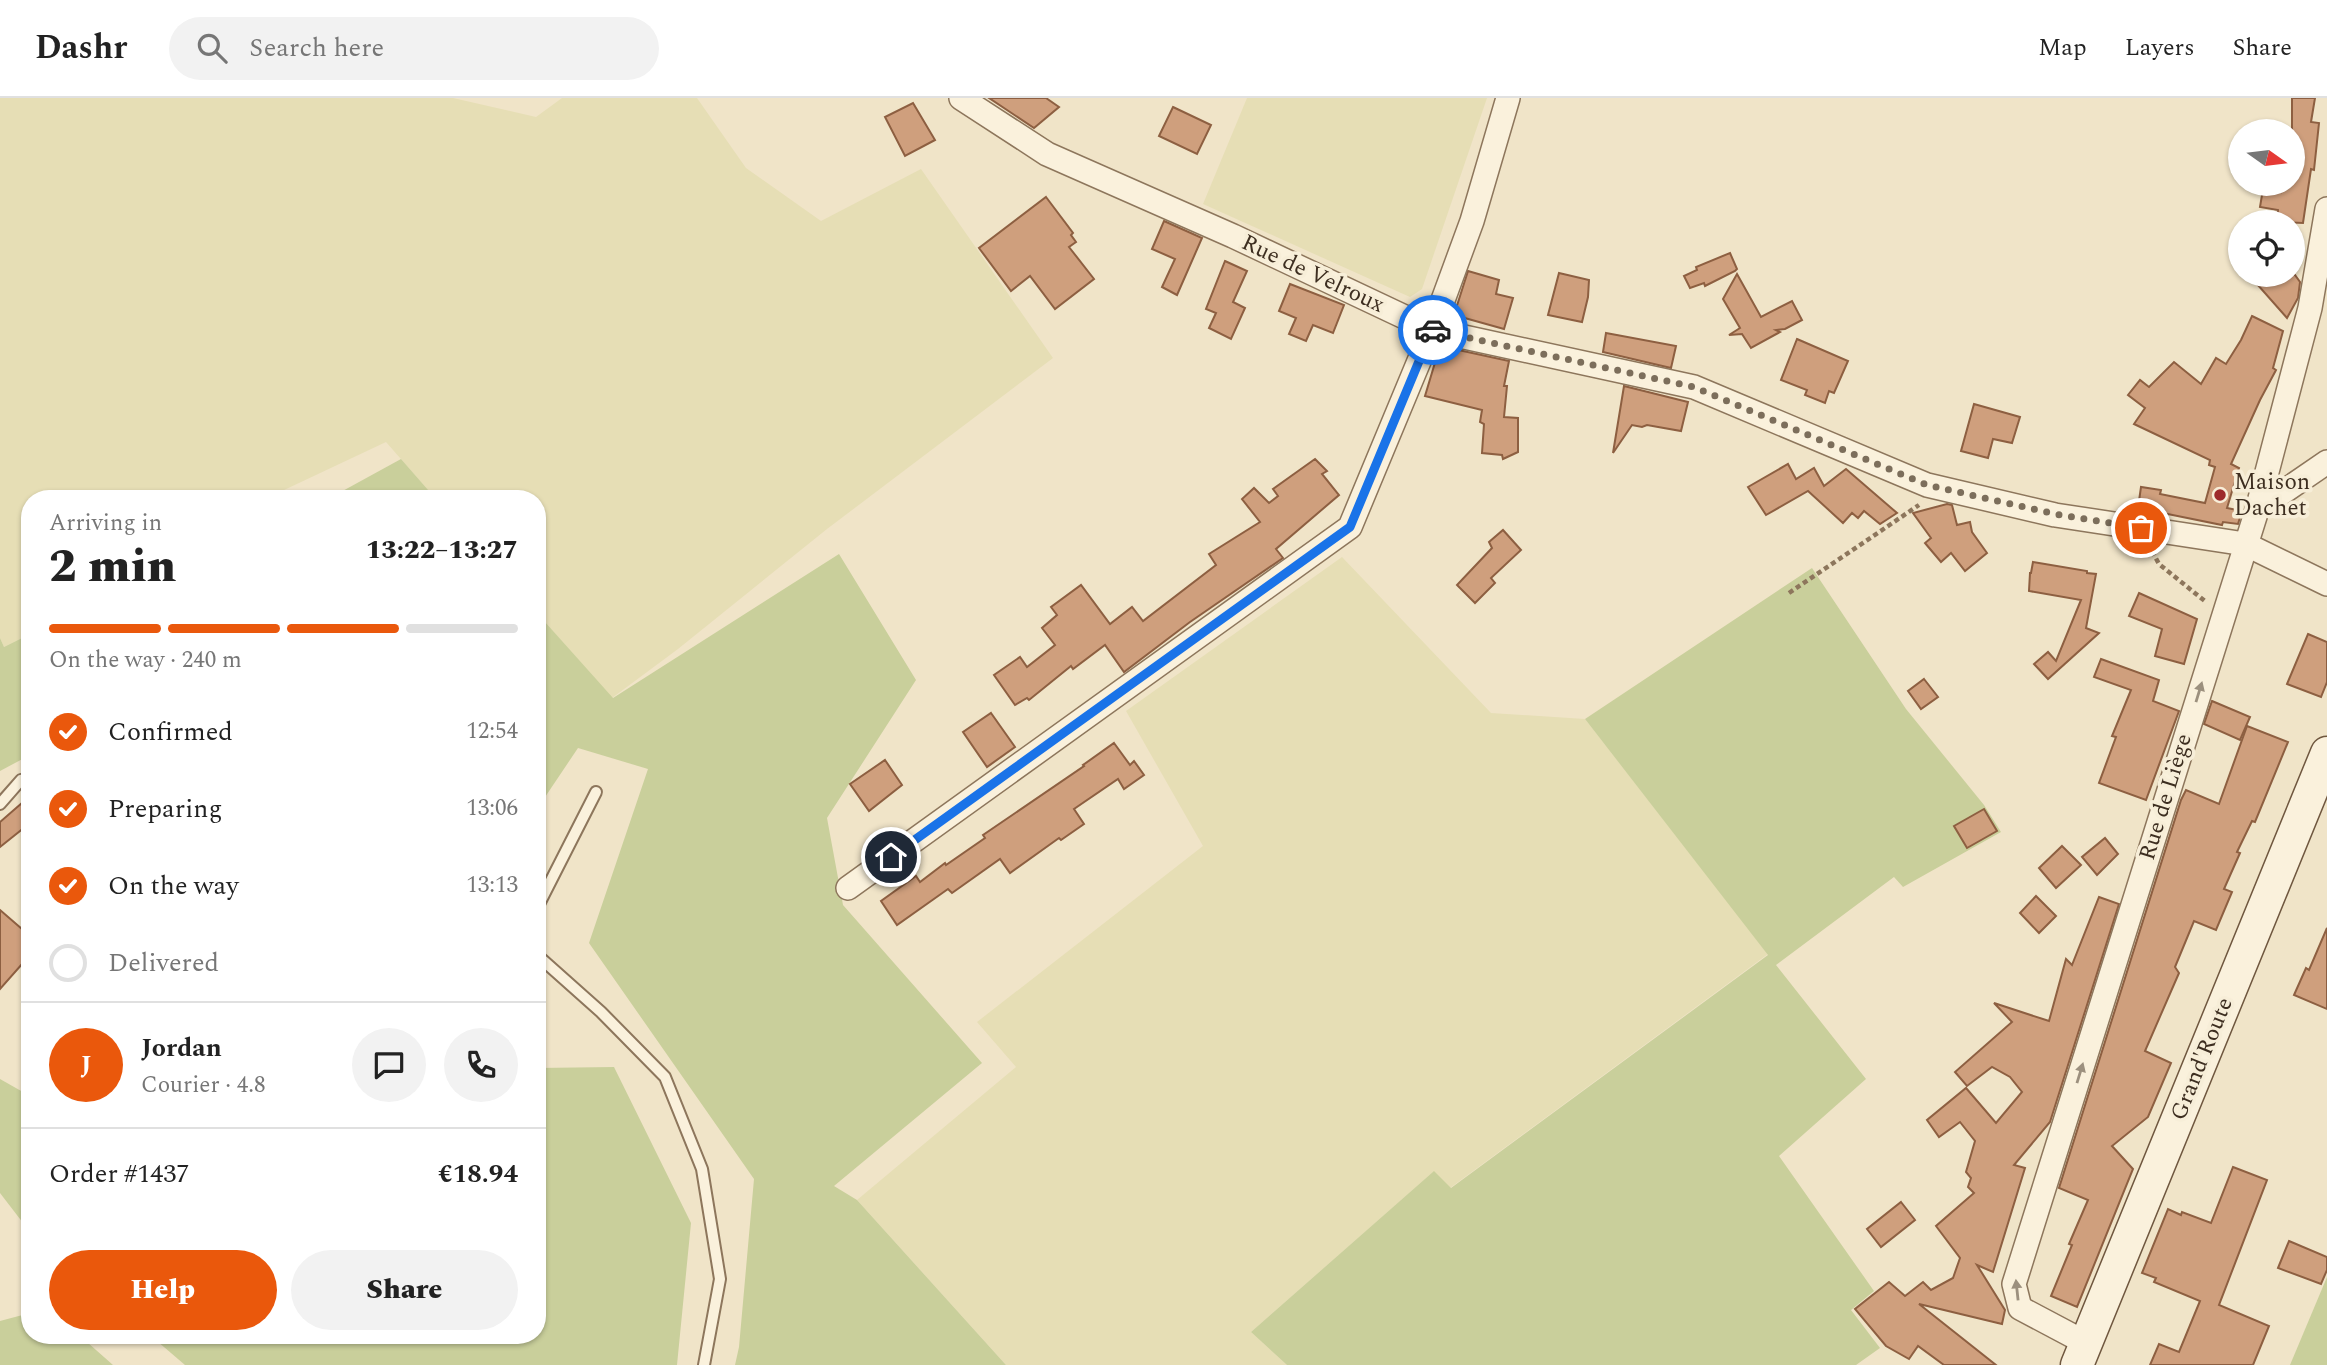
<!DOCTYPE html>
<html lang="en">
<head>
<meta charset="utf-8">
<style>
  body { margin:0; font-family:Spectral,serif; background:#f2f2f2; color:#222; height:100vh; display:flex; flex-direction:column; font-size:26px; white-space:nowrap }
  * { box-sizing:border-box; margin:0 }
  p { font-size:23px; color:#767676 }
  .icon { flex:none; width:38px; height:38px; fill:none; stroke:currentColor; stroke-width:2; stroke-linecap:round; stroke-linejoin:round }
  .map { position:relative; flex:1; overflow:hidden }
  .details { position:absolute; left:21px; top:392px; width:525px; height:854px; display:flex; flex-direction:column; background:#fff; border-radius:28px; box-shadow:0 2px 5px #0004 }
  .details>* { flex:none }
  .needle { width:46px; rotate:104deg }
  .fabs { position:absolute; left:2228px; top:21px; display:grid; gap:14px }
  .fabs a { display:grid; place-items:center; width:77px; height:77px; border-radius:50%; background:#fff; box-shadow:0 2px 5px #0004; font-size:35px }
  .pin { position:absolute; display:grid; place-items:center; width:60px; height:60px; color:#fff; margin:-30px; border:4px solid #fff; border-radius:50%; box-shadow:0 2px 7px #0007 }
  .courier { position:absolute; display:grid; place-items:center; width:70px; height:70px; margin:-35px; border:5px solid #1a73e8; border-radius:50%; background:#fff; color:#222; box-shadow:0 2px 9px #0007 }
  .summary em { font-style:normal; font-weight:800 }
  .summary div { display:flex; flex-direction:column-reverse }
  .summary { display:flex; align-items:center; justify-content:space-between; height:119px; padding:0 28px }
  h1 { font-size:46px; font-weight:800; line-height:52px }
  .bar { display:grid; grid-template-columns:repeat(4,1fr); gap:10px 7px; align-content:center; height:84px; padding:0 28px }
  .bar i { height:9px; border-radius:5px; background:#e0e0e0 }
  .bar .current { background:#ea580c }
  .bar p { grid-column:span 4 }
  .line { display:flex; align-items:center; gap:18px; padding:0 28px; border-top:2px solid #e0e0e0 }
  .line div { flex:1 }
  .round { display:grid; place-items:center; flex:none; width:74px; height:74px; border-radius:37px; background:#f2f2f2 }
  ol { padding:0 28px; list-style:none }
  li { display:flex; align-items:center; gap:21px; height:77px }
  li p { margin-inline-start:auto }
  li .icon { padding:7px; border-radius:50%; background:#ea580c; color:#fff; stroke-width:4 }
  li:last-child { color:#767676 }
  li i { width:38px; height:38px; border:4px solid #e0e0e0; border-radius:50% }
  .action { display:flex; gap:14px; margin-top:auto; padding:14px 28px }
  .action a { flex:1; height:80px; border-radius:42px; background:#ea580c; color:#fff; font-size:28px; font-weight:800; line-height:80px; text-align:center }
  .action a+a { background:#f2f2f2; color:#222 }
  header { display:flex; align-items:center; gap:42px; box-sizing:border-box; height:98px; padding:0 35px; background:#fff; border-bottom:2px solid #e0e0e0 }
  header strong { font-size:33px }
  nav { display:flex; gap:38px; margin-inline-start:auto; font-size:24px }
  .search { width:490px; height:63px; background:#f2f2f2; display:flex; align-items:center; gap:18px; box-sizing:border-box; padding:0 24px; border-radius:38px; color:#767676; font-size:26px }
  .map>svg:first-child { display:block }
  .farmland { fill:#e6deb5 }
  .green { fill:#c9cf9b }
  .building { fill:#cf9f7d; stroke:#8d5f41; stroke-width:2 }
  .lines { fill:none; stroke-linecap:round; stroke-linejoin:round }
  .lane-casing { stroke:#8d765c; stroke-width:14 }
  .street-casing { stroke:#8d765c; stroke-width:26 }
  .secondary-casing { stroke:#6f573f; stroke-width:35 }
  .path { stroke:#8d765c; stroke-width:4.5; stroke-dasharray:5 3.5; stroke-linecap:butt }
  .lane { stroke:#faf1dc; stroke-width:10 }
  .street { stroke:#faf1dc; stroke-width:23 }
  .secondary { stroke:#faf1dc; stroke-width:32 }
  .oneway { fill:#9c907e }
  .done { stroke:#7c6e5b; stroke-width:7; stroke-dasharray:0 12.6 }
  .route { stroke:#1a73e8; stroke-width:9 }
  .poi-dot { fill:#9e2a2b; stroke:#f7eed8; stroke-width:2.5 }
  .labels { text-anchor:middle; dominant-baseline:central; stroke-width:7; stroke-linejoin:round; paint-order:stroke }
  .street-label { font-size:23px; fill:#3d2e20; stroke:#f7eed8 }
  .poi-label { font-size:23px; fill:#3d2e20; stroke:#f7eed8; text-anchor:start }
</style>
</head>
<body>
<header>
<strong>Dashr</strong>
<div class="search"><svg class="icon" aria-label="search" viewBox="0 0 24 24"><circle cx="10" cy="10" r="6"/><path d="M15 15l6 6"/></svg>Search here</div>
<nav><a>Map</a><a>Layers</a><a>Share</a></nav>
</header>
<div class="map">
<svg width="2327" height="1267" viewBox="0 0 2327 1267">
  <rect width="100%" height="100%" fill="#f0e4c8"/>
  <g class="farmland">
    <path d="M 0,0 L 453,0 L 536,19 L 562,0 L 697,0 L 746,70 L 821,123 L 921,71 L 1053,260 L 827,431 L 678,551 L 612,600 L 537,515 L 537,401 L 436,401 L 386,344 L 265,401 L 256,401 L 252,394 L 254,401 L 30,401 L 30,536 L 4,549 L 0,540 Z"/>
    <path d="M 1247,0 L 1487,0 L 1422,191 L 1410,199 L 1203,106 Z"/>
    <path d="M 1342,459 L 1491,615 L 1585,621 L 1768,856 L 1450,1090 L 1433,1074 L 1251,1234 L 1287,1267 L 1006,1267 L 857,1102 L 1016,969 L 977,924 L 1203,748 L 1126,613 Z"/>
  </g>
  <g class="green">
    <path d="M 401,361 L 436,401 L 328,401 Z"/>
    <path d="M 839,456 L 916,582 L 827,720 L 843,807 L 982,965 L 834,1088 L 857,1102 L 1006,1267 L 735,1267 L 739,1249 L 754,1081 L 589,845 L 648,671 L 578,650 L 537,711 L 537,515 L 613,600 Z"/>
    <path d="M 1812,470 L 1906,611 L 1984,707 L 2001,734 L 1903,789 L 1894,779 L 1776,867 L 1866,981 L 1779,1058 L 1874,1193 L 1851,1212 L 1880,1250 L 1856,1267 L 1287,1267 L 1251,1234 L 1434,1073 L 1451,1090 L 1768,857 L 1585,621 Z"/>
    <path d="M 30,536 L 30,657 L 0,673 L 0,540 L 4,549 Z"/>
    <path d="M 614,969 L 691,1125 L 677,1267 L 185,1267 L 150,1237 L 537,1237 L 537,970 Z"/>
    <path d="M 0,981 L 30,998 L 30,1134 L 0,1095 Z"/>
    <path d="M 2327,1179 L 2327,1267 L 2290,1267 Z"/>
    <path d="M 30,1215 L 30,1237 L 79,1237 L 113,1267 L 0,1267 L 0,1223 Z"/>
  </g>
  <g class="building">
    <path d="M 989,0 L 1046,0 L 1059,9 L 1034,30 Z"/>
    <path d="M 2292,0 L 2315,0 L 2311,24 L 2319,25 L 2314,72 L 2311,71 L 2303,125 L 2277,124 L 2278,112 L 2260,109 L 2263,91 L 2281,94 L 2282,86 L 2292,86 Z"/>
    <path d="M 913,5 L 935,42 L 905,58 L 885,19 Z"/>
    <path d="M 1173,9 L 1211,27 L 1197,56 L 1159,38 Z"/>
    <path d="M 1046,99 L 1073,135 L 1071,137 L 1076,144 L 1069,149 L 1094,181 L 1055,211 L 1030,178 L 1011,193 L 979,150 Z"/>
    <path d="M 1164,123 L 1202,140 L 1177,197 L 1162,189 L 1175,161 L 1152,151 Z"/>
    <path d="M 1730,155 L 1737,171 L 1735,173 L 1705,188 L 1704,185 L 1690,190 L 1684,178 L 1697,172 L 1696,169 Z"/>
    <path d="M 1225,163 L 1247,173 L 1233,204 L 1245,210 L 1231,241 L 1209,230 L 1216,215 L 1206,211 Z"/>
    <path d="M 1468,173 L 1499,182 L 1496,196 L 1513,200 L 1504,231 L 1454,217 Z"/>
    <path d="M 1559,175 L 1589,182 L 1588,199 L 1582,224 L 1548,217 Z"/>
    <path d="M 1737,176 L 1761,219 L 1792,203 L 1802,222 L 1785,231 L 1776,232 L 1780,234 L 1751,250 L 1742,236 L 1729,237 L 1740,230 L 1723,201 Z"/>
    <path d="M 2249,177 L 2295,177 L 2300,184 L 2298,200 L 2287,220 Z"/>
    <path d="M 1290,186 L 1344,207 L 1333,235 L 1313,227 L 1306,243 L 1289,236 L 1296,220 L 1279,213 Z"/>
    <path d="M 2252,218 L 2283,233 L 2273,270 L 2276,272 L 2260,302 L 2231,366 L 2239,370 L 2227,410 L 2242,413 L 2238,426 L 2223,424 L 2222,427 L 2138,410 L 2141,389 L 2161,392 L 2160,396 L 2205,405 L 2215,369 L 2209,367 L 2210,362 L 2134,326 L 2145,310 L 2128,297 L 2140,282 L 2149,289 L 2174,264 L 2201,286 L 2216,260 L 2226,266 L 2241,242 Z"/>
    <path d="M 1606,235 L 1676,248 L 1671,270 L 1603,254 Z"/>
    <path d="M 1797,241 L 1848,263 L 1834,295 L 1829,293 L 1825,305 L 1805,297 L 1807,292 L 1781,282 Z"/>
    <path d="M 1440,248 L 1509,263 L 1504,288 L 1507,288 L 1504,319 L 1518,320 L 1518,354 L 1503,361 L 1502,357 L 1482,355 L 1484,326 L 1480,324 L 1482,312 L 1425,298 Z"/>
    <path d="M 1624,288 L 1688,304 L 1681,333 L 1647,327 L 1642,329 L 1632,327 L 1613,355 Z"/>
    <path d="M 1974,306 L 2020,319 L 2012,345 L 1993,341 L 1988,360 L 1961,353 Z"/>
    <path d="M 1315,361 L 1327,373 L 1322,376 L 1339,397 L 1276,451 L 1283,460 L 1190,524 L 1124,574 L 1105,547 L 1073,571 L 1071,568 L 1029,602 L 1027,600 L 1015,607 L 994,577 L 1020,559 L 1027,569 L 1055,547 L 1042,530 L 1057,517 L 1051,509 L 1081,487 L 1110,526 L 1132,509 L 1143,523 L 1216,467 L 1209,456 L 1260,424 L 1242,401 L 1254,390 L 1269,405 L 1278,398 L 1273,391 Z"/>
    <path d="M 1788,366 L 1796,381 L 1814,370 L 1824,388 L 1846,371 L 1897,415 L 1880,426 L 1864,413 L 1858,420 L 1852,415 L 1843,425 L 1808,393 L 1766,417 L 1748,389 Z"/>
    <path d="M 1947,406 L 1952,407 L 1957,427 L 1970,424 L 1972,434 L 1987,455 L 1965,473 L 1951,455 L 1941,464 L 1925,445 L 1931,440 L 1913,415 Z"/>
    <path d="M 1503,432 L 1521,452 L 1491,480 L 1495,485 L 1475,505 L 1457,487 L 1492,450 L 1489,444 Z"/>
    <path d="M 2033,464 L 2087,473 L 2087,475 L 2096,476 L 2086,530 L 2099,535 L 2048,581 L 2034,566 L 2048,554 L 2056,563 L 2081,502 L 2029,493 L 2030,475 L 2031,475 Z"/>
    <path d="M 2139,495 L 2197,521 L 2184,566 L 2155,558 L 2162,531 L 2129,518 Z"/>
    <path d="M 2308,536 L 2327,544 L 2327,584 L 2321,599 L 2287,586 Z"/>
    <path d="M 2101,561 L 2159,582 L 2153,603 L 2179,613 L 2146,702 L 2099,685 L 2116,639 L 2112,638 L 2131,592 L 2094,579 Z"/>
    <path d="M 1924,581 L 1938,599 L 1921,611 L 1908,593 Z"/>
    <path d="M 2212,603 L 2250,619 L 2240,642 L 2204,626 Z"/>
    <path d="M 991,615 L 1015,649 L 987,669 L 963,634 Z"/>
    <path d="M 2247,628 L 2288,644 L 2255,724 L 2252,723 L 2237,754 L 2240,755 L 2224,791 L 2232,794 L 2216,832 L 2194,823 L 2175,869 L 2179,875 L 2145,953 L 2171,965 L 2148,1019 L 2112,1048 L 2133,1071 L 2077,1209 L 2051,1198 L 2072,1147 L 2069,1146 L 2088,1102 L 2059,1090 L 2181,702 L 2186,692 L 2219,706 Z"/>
    <path d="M 1114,645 L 1130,667 L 1134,663 L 1144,677 L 1124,691 L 1118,681 L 1074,711 L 1084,726 L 1061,742 L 1059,740 L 1010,775 L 1000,761 L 952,795 L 948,791 L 897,827 L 881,803 L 916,778 L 920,784 L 945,765 L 946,767 L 985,740 L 983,737 L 1084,668 L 1083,667 Z"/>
    <path d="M 885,662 L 902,687 L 869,713 L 850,686 Z"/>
    <path d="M 30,698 L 30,725 L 0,749 L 0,724 Z"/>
    <path d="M 1984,711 L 1997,733 L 1967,750 L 1954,728 Z"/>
    <path d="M 2105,740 L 2118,756 L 2097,777 L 2082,759 Z"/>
    <path d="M 2062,748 L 2081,767 L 2056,790 L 2039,770 Z"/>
    <path d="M 2036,798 L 2056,818 L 2039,835 L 2020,815 Z"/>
    <path d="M 2099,799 L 2119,806 L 2050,1024 L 2014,1067 L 2025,1070 L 1993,1174 L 1977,1167 L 2005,1212 L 2002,1226 L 1919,1206 L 1996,1267 L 1944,1267 L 1918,1248 L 1909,1261 L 1886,1248 L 1855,1211 L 1889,1184 L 1905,1198 L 1923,1184 L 1931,1192 L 1953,1180 L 1960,1160 L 1936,1128 L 1974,1095 L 1968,1089 L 1971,1080 L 1966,1074 L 1975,1043 L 1960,1024 L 1939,1039 L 1927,1022 L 1966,990 L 1996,1025 L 2022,994 L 2010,979 L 1992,969 L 1967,988 L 1955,974 L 2012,924 L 1994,905 L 2049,923 L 2066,861 L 2072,867 Z"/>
    <path d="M 0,812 L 30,838 L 30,857 L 0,891 Z"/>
    <path d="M 2327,830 L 2327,911 L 2294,897 L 2306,870 L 2309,872 Z"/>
    <path d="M 2233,1069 L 2267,1082 L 2219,1207 L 2269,1228 L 2253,1267 L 2150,1267 L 2159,1246 L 2179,1254 L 2200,1203 L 2154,1184 L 2156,1180 L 2142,1175 L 2168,1111 L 2181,1117 L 2182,1114 L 2211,1125 Z"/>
    <path d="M 1901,1104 L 1915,1122 L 1881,1149 L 1867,1131 Z"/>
    <path d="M 2289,1143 L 2327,1159 L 2327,1172 L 2321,1186 L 2278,1170 Z"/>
  </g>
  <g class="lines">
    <defs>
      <g id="lane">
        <path d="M 0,706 L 21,682 L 30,680"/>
        <path d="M 537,810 L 596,694"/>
        <path d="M 537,857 L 601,914 L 665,979 L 702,1071 L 720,1181 L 704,1267"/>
      </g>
      <g id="street">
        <path d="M 961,0 L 1047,56 L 1233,138 L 1432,232 L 1694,289 L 1927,387 L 2055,417 L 2245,446 L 2327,486"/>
        <path d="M 2257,412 L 2327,364"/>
        <path d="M 848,790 L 1350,429 L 1432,232 L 1472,123 L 1508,0"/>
        <path d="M 2086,1245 L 2020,1210 L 2014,1186 L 2257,412 L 2310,210 L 2327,111"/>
      </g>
      <path id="secondary" d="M 2077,1267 L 2327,655"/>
    </defs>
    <use href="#lane" class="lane-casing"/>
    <use href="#street" class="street-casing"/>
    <use href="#secondary" class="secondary-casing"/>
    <g class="path">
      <path d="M 2152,453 L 2159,466 L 2206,504"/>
      <path d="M 1789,495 L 1919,407"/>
    </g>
    <use href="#lane" class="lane"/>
    <use href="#street" class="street"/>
    <use href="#secondary" class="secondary"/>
  </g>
  <defs><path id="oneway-solid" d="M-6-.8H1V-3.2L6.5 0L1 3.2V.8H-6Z" transform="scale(1.75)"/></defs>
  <g class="oneway">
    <use href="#oneway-solid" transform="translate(2199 594) rotate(-73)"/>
    <use href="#oneway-solid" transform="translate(2080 975) rotate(-73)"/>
    <use href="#oneway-solid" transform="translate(2017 1192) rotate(-96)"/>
  </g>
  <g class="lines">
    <path class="done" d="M 1433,232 L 1694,289 L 1927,387 L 2055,416 L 2141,430"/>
    <path class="route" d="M 891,759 L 1350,429 L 1432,232 L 1433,232"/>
  </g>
  <circle class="poi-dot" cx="2220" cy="397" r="7"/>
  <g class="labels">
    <g class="street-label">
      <text transform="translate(1313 176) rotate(25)">Rue de Velroux</text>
      <text transform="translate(2166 699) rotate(-73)">Rue de Liège</text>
      <text transform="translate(2202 961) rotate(-68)">Grand'Route</text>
    </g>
    <g class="poi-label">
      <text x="2234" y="384">Maison<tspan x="2234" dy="26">Dachet</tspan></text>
    </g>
  </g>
</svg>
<div class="fabs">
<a><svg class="needle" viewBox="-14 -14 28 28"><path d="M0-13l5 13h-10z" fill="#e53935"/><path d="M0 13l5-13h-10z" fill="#767676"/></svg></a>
<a><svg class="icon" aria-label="locate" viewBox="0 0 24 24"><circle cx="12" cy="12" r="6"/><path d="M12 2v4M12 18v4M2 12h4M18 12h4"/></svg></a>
</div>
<div class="pin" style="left:2141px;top:430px;background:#ea580c"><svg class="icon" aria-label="bag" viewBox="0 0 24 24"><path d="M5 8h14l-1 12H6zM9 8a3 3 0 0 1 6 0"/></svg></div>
<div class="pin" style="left:891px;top:759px;background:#1f2937"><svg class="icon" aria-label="home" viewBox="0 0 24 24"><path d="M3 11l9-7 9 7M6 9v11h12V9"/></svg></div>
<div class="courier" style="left:1433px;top:232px"><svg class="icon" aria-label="car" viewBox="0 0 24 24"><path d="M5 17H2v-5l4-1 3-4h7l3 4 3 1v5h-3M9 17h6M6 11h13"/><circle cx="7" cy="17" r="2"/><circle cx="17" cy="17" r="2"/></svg></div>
<section class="details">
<div class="summary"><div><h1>2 min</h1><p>Arriving in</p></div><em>13:22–13:27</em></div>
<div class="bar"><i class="current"></i><i class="current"></i><i class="current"></i><i></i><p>On the way · 240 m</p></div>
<ol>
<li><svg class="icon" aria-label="check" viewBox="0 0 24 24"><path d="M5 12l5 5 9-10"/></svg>Confirmed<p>12:54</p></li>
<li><svg class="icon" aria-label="check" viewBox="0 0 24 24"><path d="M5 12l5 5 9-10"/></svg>Preparing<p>13:06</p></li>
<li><svg class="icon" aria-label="check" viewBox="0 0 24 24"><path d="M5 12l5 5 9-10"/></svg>On the way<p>13:13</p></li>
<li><i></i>Delivered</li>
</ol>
<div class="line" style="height:126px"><b class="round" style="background:#ea580c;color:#fff">J</b><div><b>Jordan</b><p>Courier · 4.8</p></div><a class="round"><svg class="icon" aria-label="chat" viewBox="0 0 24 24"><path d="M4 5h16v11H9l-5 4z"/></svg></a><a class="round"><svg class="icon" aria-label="phone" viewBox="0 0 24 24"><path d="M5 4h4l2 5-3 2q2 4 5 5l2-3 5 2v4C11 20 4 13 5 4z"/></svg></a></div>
<div class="line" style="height:91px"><div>Order #1437</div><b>€18.94</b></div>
<div class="action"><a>Help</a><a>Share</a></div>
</section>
</div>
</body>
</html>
